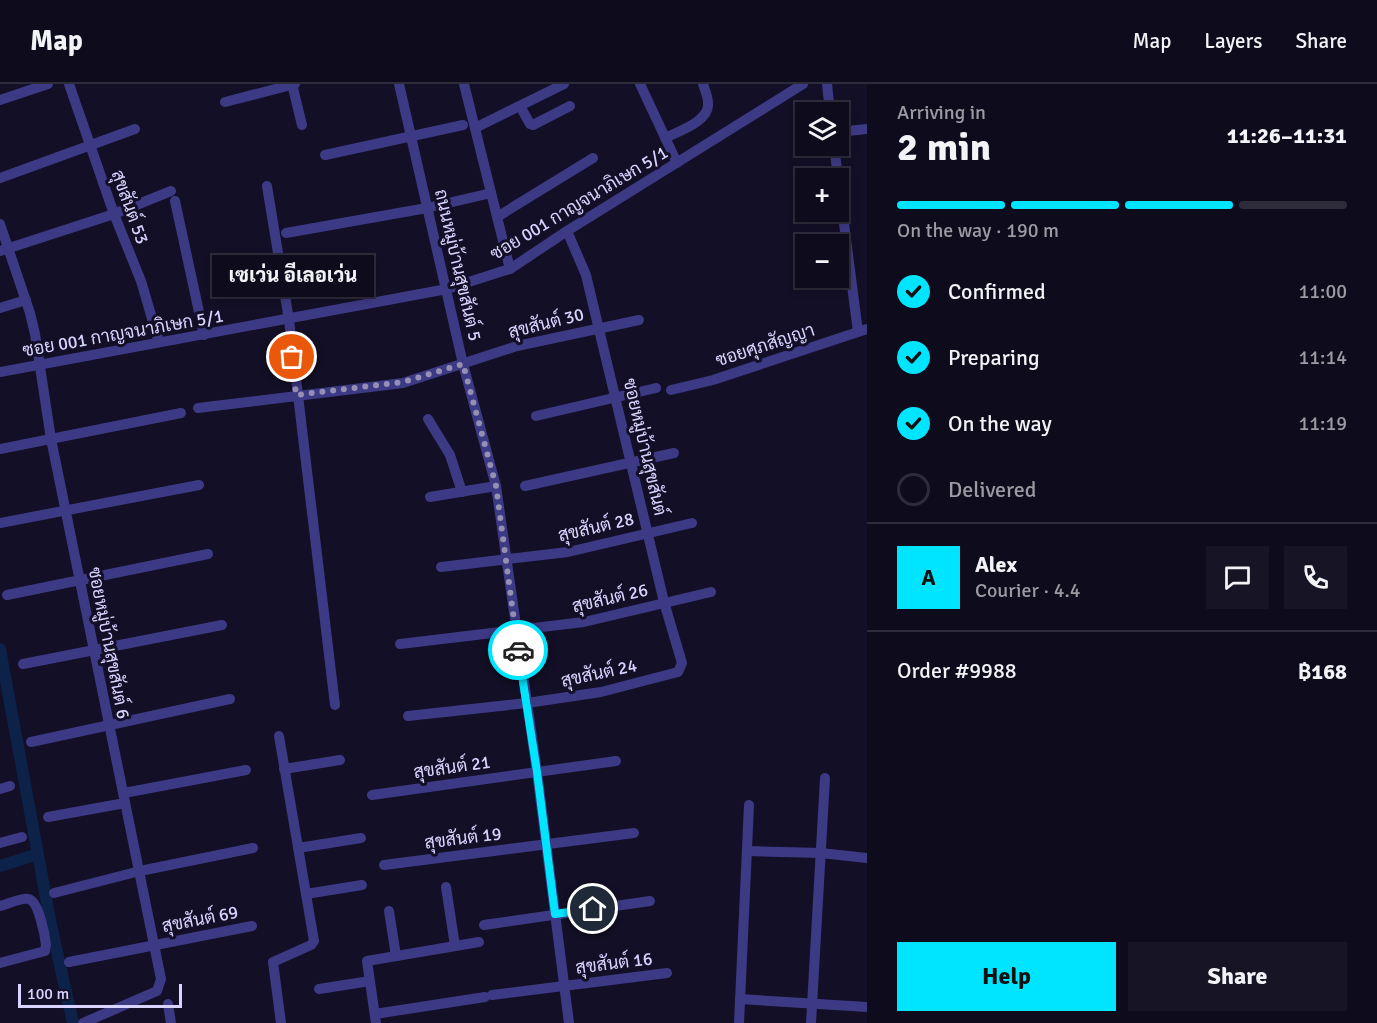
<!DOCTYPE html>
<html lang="en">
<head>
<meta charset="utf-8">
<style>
  body { margin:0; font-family:Signika,Sarabun,sans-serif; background:#171425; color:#f1f3f6; height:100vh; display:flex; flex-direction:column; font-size:22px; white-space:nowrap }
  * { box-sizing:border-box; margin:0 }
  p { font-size:20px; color:#9b9ba3 }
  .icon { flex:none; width:33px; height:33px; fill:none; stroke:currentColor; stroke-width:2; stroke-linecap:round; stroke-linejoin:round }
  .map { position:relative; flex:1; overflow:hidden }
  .side { display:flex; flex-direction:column; background:#0e0b1c; width:510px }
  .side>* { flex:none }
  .fabs { position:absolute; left:795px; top:18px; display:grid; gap:12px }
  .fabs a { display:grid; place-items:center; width:54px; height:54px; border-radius:0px; background:#0e0b1c; box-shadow:0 3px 9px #0003,0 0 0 2px #2e2b3b; font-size:30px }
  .scale { position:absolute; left:18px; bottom:15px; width:164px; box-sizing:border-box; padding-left:6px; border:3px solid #d9d4ff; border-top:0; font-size:16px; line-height:21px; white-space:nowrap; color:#d9d4ff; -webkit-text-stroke:4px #130f26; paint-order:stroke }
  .pin { position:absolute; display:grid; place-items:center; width:51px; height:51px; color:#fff; margin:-26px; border:3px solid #fff; border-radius:50%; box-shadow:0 2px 6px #0007 }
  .courier { position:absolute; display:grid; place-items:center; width:60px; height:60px; margin:-30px; border:4px solid #00e5ff; border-radius:50%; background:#fff; color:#222; box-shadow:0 2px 8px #0007 }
  .bubble { position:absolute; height:42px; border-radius:0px; background:#0e0b1c; box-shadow:0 3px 9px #0003,0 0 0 2px #2e2b3b; font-size:20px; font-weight:800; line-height:42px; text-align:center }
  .overview em { font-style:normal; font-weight:800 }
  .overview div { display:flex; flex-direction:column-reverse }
  .overview { display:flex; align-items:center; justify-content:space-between; height:102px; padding:0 30px }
  h1 { font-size:39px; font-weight:800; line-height:45px }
  .bar { display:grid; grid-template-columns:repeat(4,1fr); gap:9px 6px; align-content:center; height:72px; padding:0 30px }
  .bar i { height:8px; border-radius:4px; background:#2e2b3b }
  .bar .current { background:#00e5ff }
  .bar p { grid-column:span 4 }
  .line { display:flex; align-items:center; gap:15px; padding:0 30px; border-top:2px solid #2e2b3b }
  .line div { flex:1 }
  .round { display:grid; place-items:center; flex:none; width:63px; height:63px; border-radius:0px; background:#171425 }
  ol { padding:0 30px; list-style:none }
  li { display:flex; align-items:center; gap:18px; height:66px }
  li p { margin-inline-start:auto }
  li .icon { padding:6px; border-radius:50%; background:#00e5ff; color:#111; stroke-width:4 }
  li:last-child { color:#9b9ba3 }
  li i { width:33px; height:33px; border:3px solid #2e2b3b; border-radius:50% }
  .button { display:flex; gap:12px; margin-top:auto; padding:12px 30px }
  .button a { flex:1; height:69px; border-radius:0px; background:#00e5ff; color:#111; font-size:24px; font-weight:800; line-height:69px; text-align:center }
  .button a+a { background:#171425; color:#f1f3f6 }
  header { display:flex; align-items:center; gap:36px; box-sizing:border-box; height:84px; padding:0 30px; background:#0e0b1c; border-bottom:2px solid #2e2b3b }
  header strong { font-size:28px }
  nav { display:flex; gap:33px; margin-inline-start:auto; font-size:21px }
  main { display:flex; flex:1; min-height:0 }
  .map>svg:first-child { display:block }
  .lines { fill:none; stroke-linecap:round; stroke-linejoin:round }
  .canal { stroke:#0c2248; stroke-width:12 }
  .minor { stroke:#3d3a85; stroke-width:10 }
  .done { stroke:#948fb3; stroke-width:6; stroke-dasharray:0 10.8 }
  .route { stroke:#00e5ff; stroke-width:8 }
  .labels { text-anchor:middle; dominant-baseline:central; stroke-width:6; stroke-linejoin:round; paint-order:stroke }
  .street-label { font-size:18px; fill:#d9d4ff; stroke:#130f26 }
</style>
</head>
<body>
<header>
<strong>Map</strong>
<nav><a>Map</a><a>Layers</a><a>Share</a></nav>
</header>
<main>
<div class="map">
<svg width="867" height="939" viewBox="0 0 867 939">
  <rect width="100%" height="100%" fill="#130f26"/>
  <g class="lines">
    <g class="canal">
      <path d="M 0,565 L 51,841 L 73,939"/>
      <path d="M 0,782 L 38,770"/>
    </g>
    <g class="minor">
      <path d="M 69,0 L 114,130 L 141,197 L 159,258"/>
      <path d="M 292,0 L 302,41"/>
      <path d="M 399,0 L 463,280 L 496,402 L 537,688 L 569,939"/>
      <path d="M 464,0 L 510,185"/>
      <path d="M 640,0 L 677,79"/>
      <path d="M 827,0 L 830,28"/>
      <path d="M 0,16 L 48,0"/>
      <path d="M 225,18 L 295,0"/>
      <path d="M 520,22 L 530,40 L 533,41 L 570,22"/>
      <path d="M 475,44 L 564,0"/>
      <path d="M 838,48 L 867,45"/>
      <path d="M 665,54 C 679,47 710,37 708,19 C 708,13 705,6 703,0"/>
      <path d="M 834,62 L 858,248"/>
      <path d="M 325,71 L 463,41"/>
      <path d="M 0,94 L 135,45"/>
      <path d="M 267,102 L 289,236 L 335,621"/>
      <path d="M 175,117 L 204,251"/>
      <path d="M 497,133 L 593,74"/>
      <path d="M 0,140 L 30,229 L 35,250 L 51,355 L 161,895 L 157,907 L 83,939"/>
      <path d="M 286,149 L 427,124 L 491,109"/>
      <path d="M 0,167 L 114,130 L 171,107"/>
      <path d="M 0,224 L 26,216"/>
      <path d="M 0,288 L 447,205 L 503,187 L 510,185 L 567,147 L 803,0"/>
      <path d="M 671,306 L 713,296 L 867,245"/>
      <path d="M 198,324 L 403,299 L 517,262 L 639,236"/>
      <path d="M 536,332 L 656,304"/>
      <path d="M 428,335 L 450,371 L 462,408"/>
      <path d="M 0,365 L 181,329"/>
      <path d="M 525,402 L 674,369"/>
      <path d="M 430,413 L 496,402"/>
      <path d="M 0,439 L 199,401"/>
      <path d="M 441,483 L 568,468 L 692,439"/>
      <path d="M 7,511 L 208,470"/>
      <path d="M 400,560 L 584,538 L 711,508"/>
      <path d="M 23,580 L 222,541"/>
      <path d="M 408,632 L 527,619 L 601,608 L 678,588 L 682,579 L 664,518 L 586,191 L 567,147"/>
      <path d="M 279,652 L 314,857 L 311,861 L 273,878 L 281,939"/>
      <path d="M 31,658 L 230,615"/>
      <path d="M 284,685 L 340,676"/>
      <path d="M 0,705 L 10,702"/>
      <path d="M 124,709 L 246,686"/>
      <path d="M 372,711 L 616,677"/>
      <path d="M 48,733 L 125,719"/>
      <path d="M 0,759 L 22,753"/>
      <path d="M 298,764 L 361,754"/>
      <path d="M 748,767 L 821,769 L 867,774"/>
      <path d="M 384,781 L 634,749"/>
      <path d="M 446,803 L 455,862"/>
      <path d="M 54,809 L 140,787 L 253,764"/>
      <path d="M 306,810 L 362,801"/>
      <path d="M 0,822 C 8,820 22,813 29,815 C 39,818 45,852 46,861 L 45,867 L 0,879"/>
      <path d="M 389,827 L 396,872"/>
      <path d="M 484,841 L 650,817"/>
      <path d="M 69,878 L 252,842"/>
      <path d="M 319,905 L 370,897"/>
      <path d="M 492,911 L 667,889"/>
      <path d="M 740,915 L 867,923"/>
      <path d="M 168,920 L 171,939"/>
      <path d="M 375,930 L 485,913"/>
      <path d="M 376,939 L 367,877 L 479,858"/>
      <path d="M 739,939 L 749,721"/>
      <path d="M 811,939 L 825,694"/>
    </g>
  </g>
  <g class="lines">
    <path class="done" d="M 292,273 L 296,311 L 403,298 L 463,280 L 496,402 L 518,566"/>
    <path class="route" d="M 518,566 L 537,688 L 555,830 L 593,825"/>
  </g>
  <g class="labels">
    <g class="street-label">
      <text transform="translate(579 119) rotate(-31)">ซอย 001 กาญจนาภิเษก 5/1</text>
      <text transform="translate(130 123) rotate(70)">สุขสันต์ 53</text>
      <text transform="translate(458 181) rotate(77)">ถนนหมู่บ้านสุขสันต์ 5</text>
      <text transform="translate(546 239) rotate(-14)">สุขสันต์ 30</text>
      <text transform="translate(123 249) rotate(-10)">ซอย 001 กาญจนาภิเษก 5/1</text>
      <text transform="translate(765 261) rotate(-18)">ซอยศุภสัญญา</text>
      <text transform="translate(645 363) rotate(77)">ซอยหมู่บ้านสุขสันต์</text>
      <text transform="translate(596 443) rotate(-13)">สุขสันต์ 28</text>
      <text transform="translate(610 514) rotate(-13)">สุขสันต์ 26</text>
      <text transform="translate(109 559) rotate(79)">ซอยหมู่บ้านสุขสันต์ 6</text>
      <text transform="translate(599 589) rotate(-12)">สุขสันต์ 24</text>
      <text transform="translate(452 683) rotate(-8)">สุขสันต์ 21</text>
      <text transform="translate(463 754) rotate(-7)">สุขสันต์ 19</text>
      <text transform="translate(200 835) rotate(-11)">สุขสันต์ 69</text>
      <text transform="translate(614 879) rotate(-7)">สุขสันต์ 16</text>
    </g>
  </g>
</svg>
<div class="fabs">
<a><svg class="icon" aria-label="layers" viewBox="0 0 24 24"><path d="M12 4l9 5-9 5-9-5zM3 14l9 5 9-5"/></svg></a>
<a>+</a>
<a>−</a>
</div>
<div class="scale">100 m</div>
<div class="pin" style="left:292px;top:273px;background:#ea580c"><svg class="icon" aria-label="bag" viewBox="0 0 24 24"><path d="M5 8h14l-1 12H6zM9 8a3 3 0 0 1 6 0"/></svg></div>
<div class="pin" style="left:593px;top:825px;background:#1f2937"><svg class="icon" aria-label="home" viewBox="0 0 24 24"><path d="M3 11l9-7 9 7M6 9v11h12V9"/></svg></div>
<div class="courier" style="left:518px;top:566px"><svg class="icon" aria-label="car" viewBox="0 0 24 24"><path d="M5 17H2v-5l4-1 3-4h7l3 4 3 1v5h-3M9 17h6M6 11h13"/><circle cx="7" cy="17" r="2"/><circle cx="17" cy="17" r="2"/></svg></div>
<div class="bubble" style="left:212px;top:171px;width:162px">เซเว่น อีเลอเว่น</div>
</div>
<section class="side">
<div class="overview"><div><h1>2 min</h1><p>Arriving in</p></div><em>11:26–11:31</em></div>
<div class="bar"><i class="current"></i><i class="current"></i><i class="current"></i><i></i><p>On the way · 190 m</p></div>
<ol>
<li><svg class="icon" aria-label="check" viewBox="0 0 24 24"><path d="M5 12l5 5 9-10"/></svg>Confirmed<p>11:00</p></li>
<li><svg class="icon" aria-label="check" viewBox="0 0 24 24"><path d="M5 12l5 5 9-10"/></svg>Preparing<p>11:14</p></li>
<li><svg class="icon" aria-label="check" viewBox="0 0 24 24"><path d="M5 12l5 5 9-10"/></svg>On the way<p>11:19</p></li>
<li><i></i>Delivered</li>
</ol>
<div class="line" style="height:108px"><b class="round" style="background:#00e5ff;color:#111">A</b><div><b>Alex</b><p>Courier · 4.4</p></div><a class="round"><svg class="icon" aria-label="chat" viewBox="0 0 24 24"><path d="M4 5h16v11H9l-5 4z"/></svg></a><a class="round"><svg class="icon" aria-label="phone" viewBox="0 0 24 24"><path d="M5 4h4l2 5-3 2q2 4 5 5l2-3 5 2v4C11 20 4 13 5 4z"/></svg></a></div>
<div class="line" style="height:78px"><div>Order #9988</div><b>฿168</b></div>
<div class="button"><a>Help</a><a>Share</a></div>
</section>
</main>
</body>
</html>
